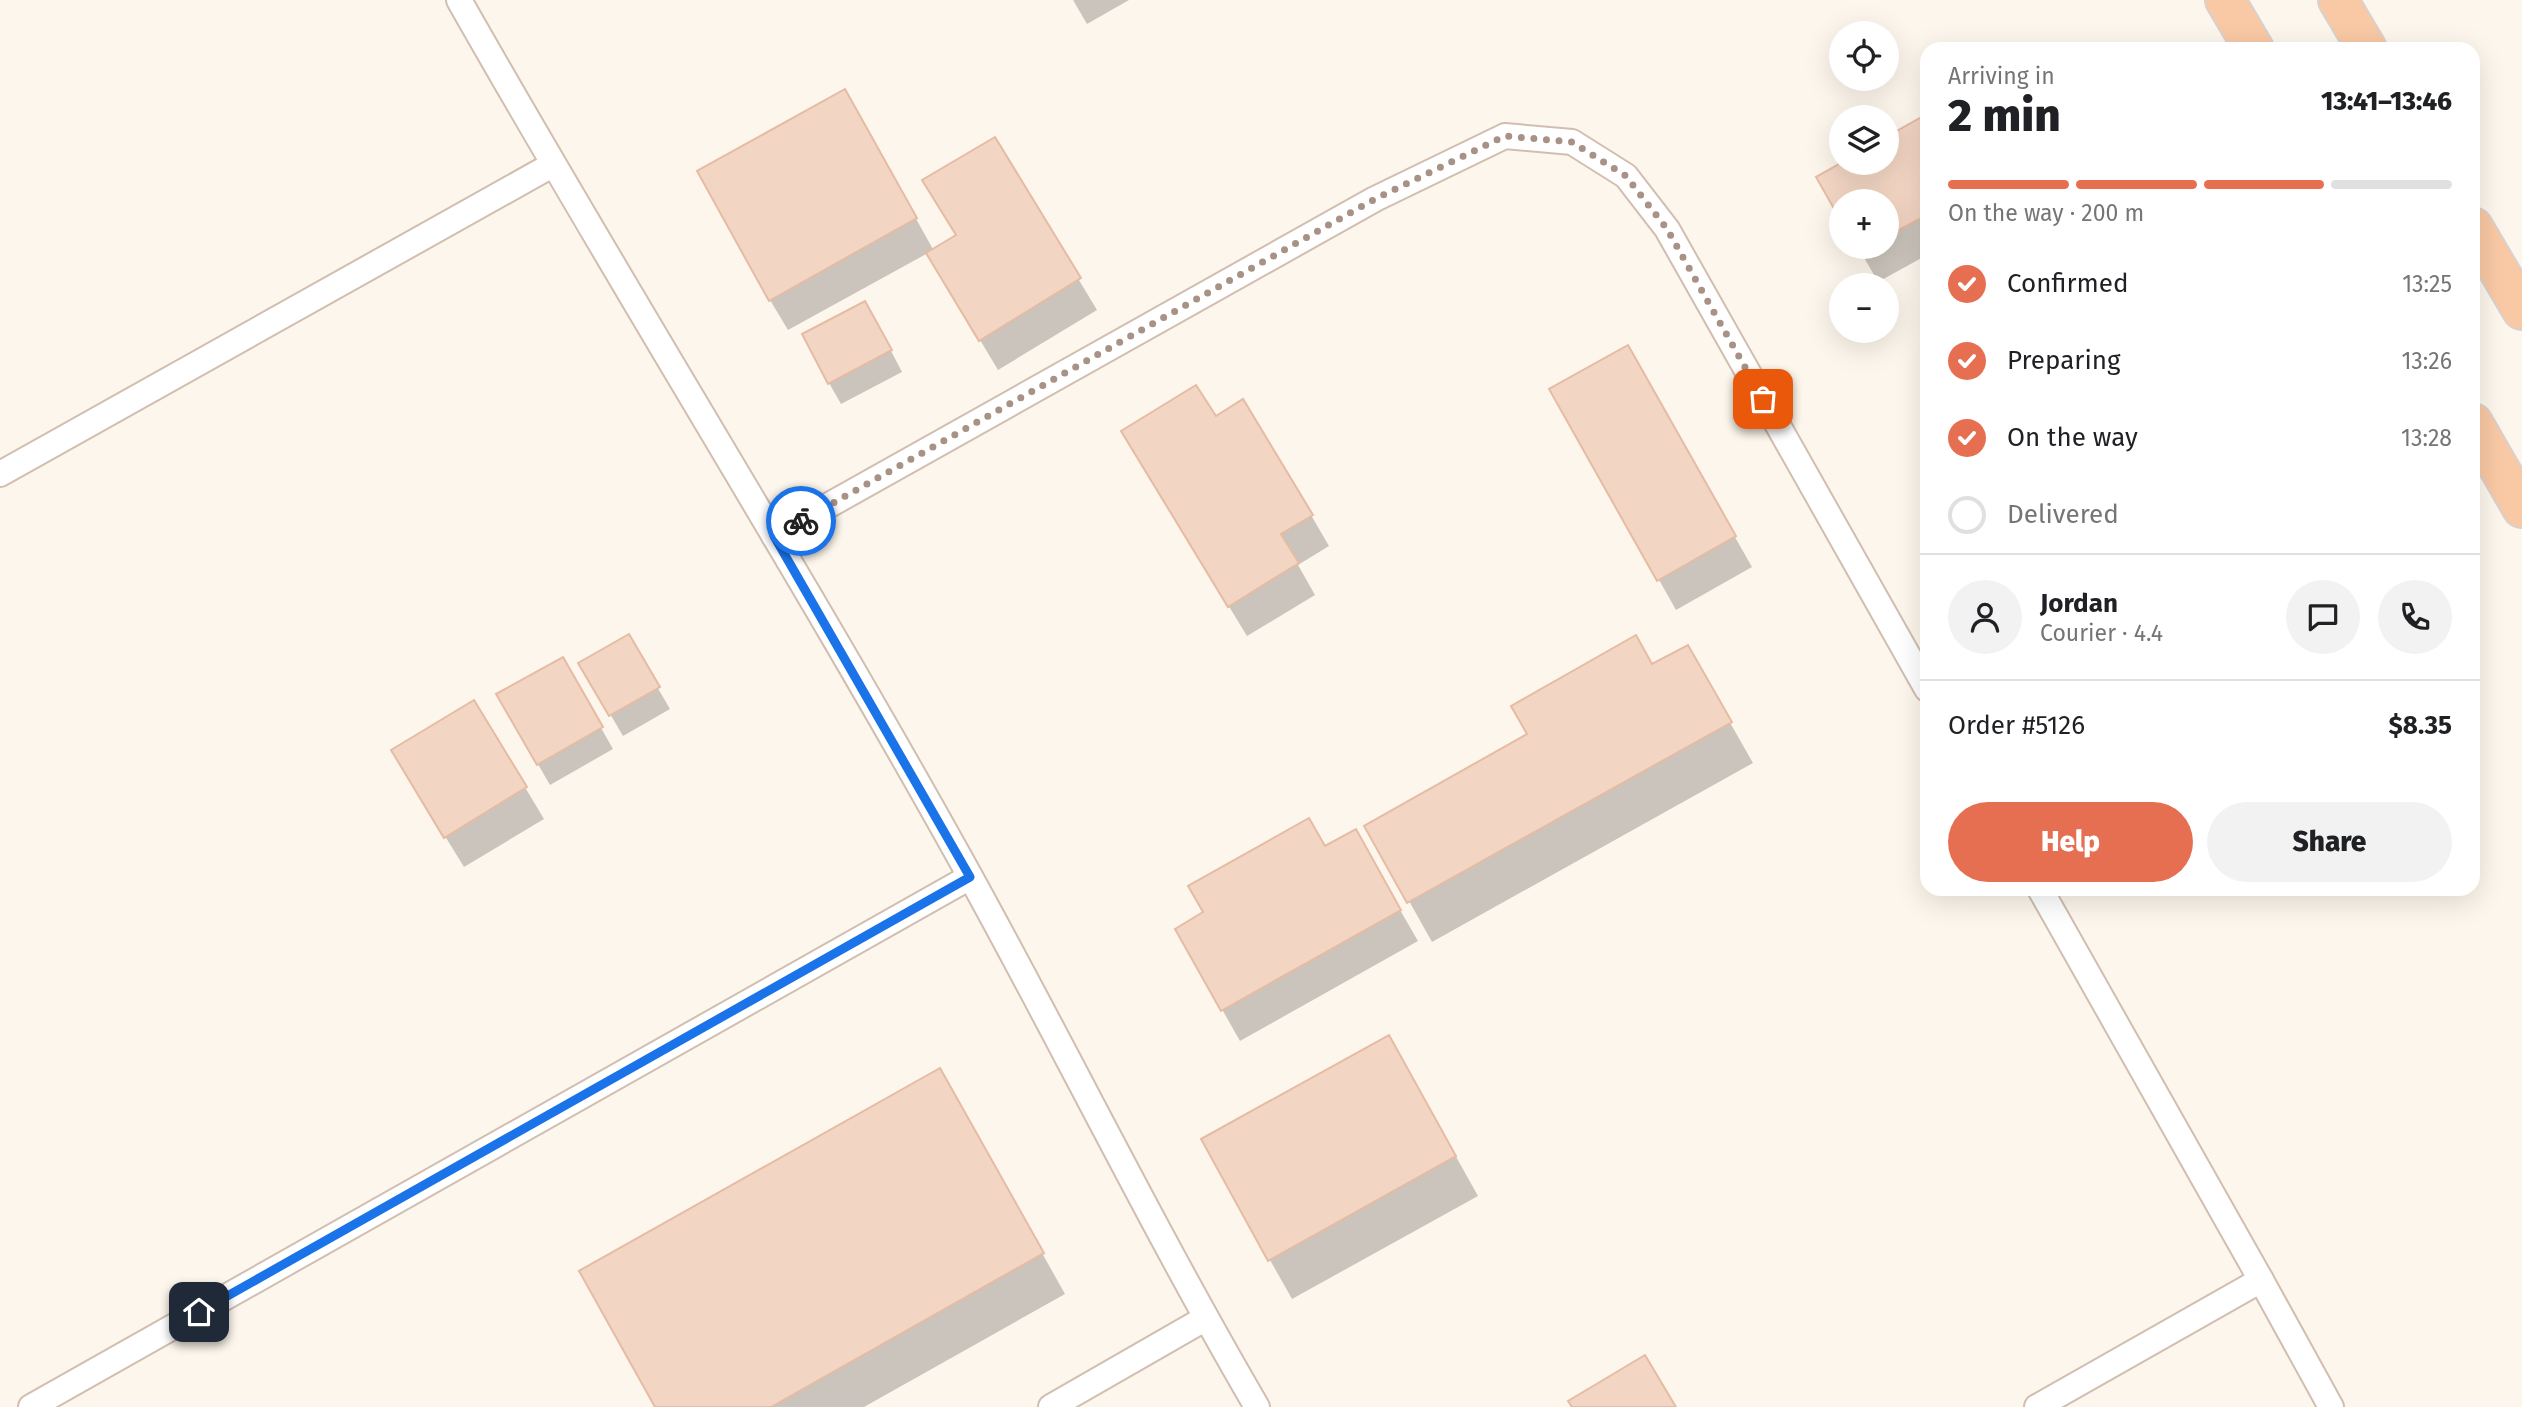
<!DOCTYPE html>
<html lang="en">
<head>
<meta charset="utf-8">
<style>
  body { margin:0; font-family:"Fira Sans",sans-serif; background:#f2f2f2; color:#202124; height:100vh; display:flex; flex-direction:column; font-size:26px; white-space:nowrap }
  * { box-sizing:border-box; margin:0 }
  p { font-size:23px; color:#757577 }
  .icon { flex:none; width:38px; height:38px; fill:none; stroke:currentColor; stroke-width:2; stroke-linecap:round; stroke-linejoin:round }
  .map { position:relative; flex:1; overflow:hidden }
  .panel { position:absolute; left:1920px; top:42px; width:560px; height:854px; display:flex; flex-direction:column; background:#fff; border-radius:21px; box-shadow:0 7px 28px #0002 }
  .panel>* { flex:none }
  .fabs { position:absolute; left:1829px; top:21px; display:grid; gap:14px }
  .fabs a { display:grid; place-items:center; width:70px; height:70px; border-radius:50%; background:#fff; box-shadow:0 7px 28px #0002; font-size:35px }
  .pin { position:absolute; display:grid; place-items:center; width:60px; height:60px; color:#fff; margin:-30px; border-radius:14px; box-shadow:0 4px 10px #0006 }
  .courier { position:absolute; display:grid; place-items:center; width:70px; height:70px; margin:-35px; border:5px solid #1a73e8; border-radius:50%; background:#fff; color:#222; box-shadow:0 2px 9px #0007 }
  .overview em { font-style:normal; font-weight:800 }
  .overview div { display:flex; flex-direction:column-reverse }
  .overview { display:flex; align-items:center; justify-content:space-between; height:119px; padding:0 28px }
  h1 { font-size:46px; font-weight:800; line-height:52px }
  .bar { display:grid; grid-template-columns:repeat(4,1fr); gap:10px 7px; align-content:center; height:84px; padding:0 28px }
  .bar i { height:9px; border-radius:5px; background:#e0e0e0 }
  .bar .active { background:#e76f51 }
  .bar p { grid-column:span 4 }
  .line { display:flex; align-items:center; gap:18px; padding:0 28px; border-top:2px solid #e0e0e0 }
  .line div { flex:1 }
  .round { display:grid; place-items:center; flex:none; width:74px; height:74px; border-radius:37px; background:#f2f2f2 }
  ol { padding:0 28px; list-style:none }
  li { display:flex; align-items:center; gap:21px; height:77px }
  li p { margin-inline-start:auto }
  li .icon { padding:7px; border-radius:50%; background:#e76f51; color:#fff; stroke-width:4 }
  li:last-child { color:#757577 }
  li i { width:38px; height:38px; border:4px solid #e0e0e0; border-radius:50% }
  .primary-button { display:flex; gap:14px; margin-top:auto; padding:14px 28px }
  .primary-button a { flex:1; height:80px; border-radius:42px; background:#e76f51; color:#fff; font-size:28px; font-weight:800; line-height:80px; text-align:center }
  .primary-button a+a { background:#f2f2f2; color:#202124 }
  .map>svg:first-child { display:block }
  .shadow { fill:#0003 }
  .building { fill:#f3d5c3; stroke:#e6bba3; stroke-width:2 }
  .lines { fill:none; stroke-linecap:round; stroke-linejoin:round }
  .service-casing { stroke:#d1beb0; stroke-width:28 }
  .trunk-casing { stroke:#dad1cd; stroke-width:42 }
  .service { stroke:#fff; stroke-width:24 }
  .trunk { stroke:#f9c8a4; stroke-width:38 }
  .done { stroke:#a89285; stroke-width:7; stroke-dasharray:0 12.6 }
  .route { stroke:#1a73e8; stroke-width:9 }
</style>
</head>
<body>
<div class="map">
<svg width="2522" height="1407" viewBox="0 0 2522 1407">
  <rect width="100%" height="100%" fill="#fdf6ec"/>
  <g class="shadow">
    <path d="M 1073,0 L 1129,0 L 1087,24 Z"/>
    <path d="M 1927,116 L 1927,255 L 1878,282 L 1858,247 L 1886,247 L 1886,201 L 1841,201 L 1841,217 L 1819,177 L 1845,163 L 1886,163 Z"/>
    <path d="M 862,122 L 934,251 L 957,236 L 994,139 L 1097,310 L 998,370 L 928,253 L 788,330 L 770,300 Z"/>
    <path d="M 877,324 L 902,372 L 841,404 L 829,383 Z"/>
    <path d="M 1627,347 L 1752,567 L 1676,610 L 1552,390 Z"/>
    <path d="M 1215,418 L 1311,515 L 1329,546 L 1298,565 L 1315,595 L 1247,636 L 1141,462 Z"/>
    <path d="M 628,637 L 670,709 L 623,736 L 581,664 Z"/>
    <path d="M 1687,647 L 1753,763 L 1432,942 L 1367,826 Z"/>
    <path d="M 562,659 L 613,749 L 550,785 L 498,695 Z"/>
    <path d="M 474,702 L 544,819 L 464,867 L 411,781 Z"/>
    <path d="M 1355,832 L 1418,941 L 1240,1041 L 1177,930 Z"/>
    <path d="M 1411,1076 L 1478,1196 L 1292,1299 L 1270,1260 Z"/>
    <path d="M 962,1110 L 1065,1294 L 864,1407 L 657,1407 Z"/>
  </g>
  <g class="building">
    <path d="M 845,89 L 917,218 L 769,301 L 697,171 Z"/>
    <path d="M 1927,114 L 1927,215 L 1886,237 L 1886,201 L 1841,201 L 1841,221 L 1816,177 L 1841,163 L 1886,163 L 1886,137 Z"/>
    <path d="M 995,137 L 1081,278 L 979,341 L 926,253 L 956,235 L 922,180 Z"/>
    <path d="M 865,301 L 892,350 L 828,384 L 802,334 Z"/>
    <path d="M 1628,345 L 1736,536 L 1657,581 L 1549,389 Z"/>
    <path d="M 1196,385 L 1216,416 L 1243,399 L 1313,515 L 1281,534 L 1299,563 L 1228,607 L 1121,431 Z"/>
    <path d="M 629,634 L 660,687 L 609,716 L 578,663 Z"/>
    <path d="M 1636,635 L 1652,664 L 1688,645 L 1732,722 L 1407,903 L 1364,826 L 1527,734 L 1511,706 Z"/>
    <path d="M 563,657 L 603,727 L 537,765 L 496,694 Z"/>
    <path d="M 474,700 L 527,787 L 444,838 L 391,750 Z"/>
    <path d="M 1309,818 L 1325,846 L 1356,829 L 1401,910 L 1221,1011 L 1175,929 L 1203,912 L 1188,886 Z"/>
    <path d="M 1389,1035 L 1456,1156 L 1268,1261 L 1201,1139 Z"/>
    <path d="M 940,1068 L 1044,1253 L 771,1407 L 655,1407 L 579,1271 Z"/>
    <path d="M 1645,1355 L 1676,1407 L 1572,1407 L 1568,1401 Z"/>
  </g>
  <g class="lines">
    <defs>
      <g id="service">
        <path d="M 459,0 C 626,295 807,581 971,878 C 1068,1054 1156,1234 1257,1407"/>
        <path d="M 0,474 L 552,165"/>
        <path d="M 774,536 L 1375,199 L 1505,136 L 1572,142 L 1626,176 L 1667,229 L 1927,689"/>
        <path d="M 2261,1280 L 2331,1407"/>
        <path d="M 31,1407 L 970,877"/>
        <path d="M 1051,1407 L 1206,1318"/>
        <path d="M 2037,1407 L 2261,1280 L 2040,889"/>
      </g>
      <g id="trunk">
        <path d="M 2225,0 L 2254,49"/>
        <path d="M 2338,0 L 2367,49"/>
        <path d="M 2473,227 L 2522,310"/>
        <path d="M 2473,423 L 2522,508"/>
      </g>
    </defs>
    <use href="#service" class="service-casing"/>
    <use href="#trunk" class="trunk-casing"/>
    <use href="#service" class="service"/>
    <use href="#trunk" class="trunk"/>
  </g>
  <g class="lines">
    <path class="done" d="M 801,521 L 1375,199 L 1505,136 L 1572,142 L 1626,176 L 1667,229 L 1763,399"/>
    <path class="route" d="M 199,1312 L 970,877 L 774,536 L 801,521"/>
  </g>
</svg>
<div class="fabs">
<a><svg class="icon" aria-label="locate" viewBox="0 0 24 24"><circle cx="12" cy="12" r="6"/><path d="M12 2v4M12 18v4M2 12h4M18 12h4"/></svg></a>
<a><svg class="icon" aria-label="layers" viewBox="0 0 24 24"><path d="M12 4l9 5-9 5-9-5zM3 14l9 5 9-5"/></svg></a>
<a>+</a>
<a>−</a>
</div>
<div class="pin" style="left:1763px;top:399px;background:#ea580c"><svg class="icon" aria-label="bag" viewBox="0 0 24 24"><path d="M5 8h14l-1 12H6zM9 8a3 3 0 0 1 6 0"/></svg></div>
<div class="pin" style="left:199px;top:1312px;background:#1f2937"><svg class="icon" aria-label="home" viewBox="0 0 24 24"><path d="M3 11l9-7 9 7M6 9v11h12V9"/></svg></div>
<div class="courier" style="left:801px;top:521px"><svg class="icon" aria-label="bike" viewBox="0 0 24 24"><circle cx="6" cy="16" r="4"/><circle cx="18" cy="16" r="4"/><path d="M6 16l4-8h5l3 8M10 8l3 8H6M13 5h3"/></svg></div>
<section class="panel">
<div class="overview"><div><h1>2 min</h1><p>Arriving in</p></div><em>13:41–13:46</em></div>
<div class="bar"><i class="active"></i><i class="active"></i><i class="active"></i><i></i><p>On the way · 200 m</p></div>
<ol>
<li><svg class="icon" aria-label="check" viewBox="0 0 24 24"><path d="M5 12l5 5 9-10"/></svg>Confirmed<p>13:25</p></li>
<li><svg class="icon" aria-label="check" viewBox="0 0 24 24"><path d="M5 12l5 5 9-10"/></svg>Preparing<p>13:26</p></li>
<li><svg class="icon" aria-label="check" viewBox="0 0 24 24"><path d="M5 12l5 5 9-10"/></svg>On the way<p>13:28</p></li>
<li><i></i>Delivered</li>
</ol>
<div class="line" style="height:126px"><a class="round"><svg class="icon" aria-label="person" viewBox="0 0 24 24"><circle cx="12" cy="8" r="4"/><path d="M4 21q1-7 8-7t8 7"/></svg></a><div><b>Jordan</b><p>Courier · 4.4</p></div><a class="round"><svg class="icon" aria-label="chat" viewBox="0 0 24 24"><path d="M4 5h16v11H9l-5 4z"/></svg></a><a class="round"><svg class="icon" aria-label="phone" viewBox="0 0 24 24"><path d="M5 4h4l2 5-3 2q2 4 5 5l2-3 5 2v4C11 20 4 13 5 4z"/></svg></a></div>
<div class="line" style="height:91px"><div>Order #5126</div><b>$8.35</b></div>
<div class="primary-button"><a>Help</a><a>Share</a></div>
</section>
</div>
</body>
</html>
